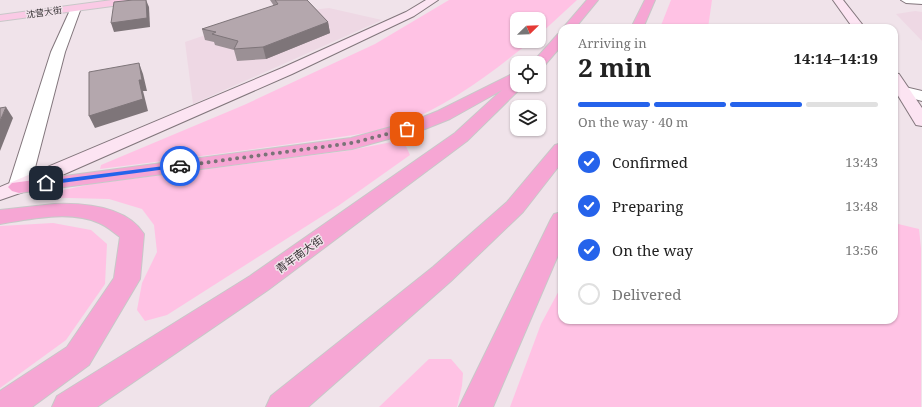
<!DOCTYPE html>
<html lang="en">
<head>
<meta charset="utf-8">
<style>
  body { margin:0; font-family:"Noto Serif","Noto Sans SC",serif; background:#f6f6f6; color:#222; height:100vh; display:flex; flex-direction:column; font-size:15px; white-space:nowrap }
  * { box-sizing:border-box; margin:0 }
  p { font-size:13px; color:#767676 }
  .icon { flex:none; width:22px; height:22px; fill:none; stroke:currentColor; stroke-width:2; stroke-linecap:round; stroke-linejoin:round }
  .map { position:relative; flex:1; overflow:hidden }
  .panel { position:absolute; left:558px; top:24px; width:340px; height:300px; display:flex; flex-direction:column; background:#fff; border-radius:12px; box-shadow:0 1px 3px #0004 }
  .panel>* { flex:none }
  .needle { width:26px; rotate:67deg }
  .controls { position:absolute; left:510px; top:12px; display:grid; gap:8px }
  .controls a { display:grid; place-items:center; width:36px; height:36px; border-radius:8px; background:#fff; box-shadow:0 1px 3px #0004; font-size:20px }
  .pin { position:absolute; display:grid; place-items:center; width:34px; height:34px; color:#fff; margin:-17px; border-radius:8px; box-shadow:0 2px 6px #0006 }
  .courier { position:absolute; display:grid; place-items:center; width:40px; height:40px; margin:-20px; border:3px solid #2563eb; border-radius:50%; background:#fff; color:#222; box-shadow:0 1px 5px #0007 }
  .overview em { font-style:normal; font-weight:700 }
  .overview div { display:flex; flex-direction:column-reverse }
  .overview { display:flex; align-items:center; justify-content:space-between; height:68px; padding:0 20px }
  h1 { font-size:26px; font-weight:700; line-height:30px }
  .bar { display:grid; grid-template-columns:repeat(4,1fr); gap:6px 4px; align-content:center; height:48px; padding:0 20px }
  .bar i { height:5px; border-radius:3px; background:#e0e0e0 }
  .bar .on { background:#2563eb }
  .bar p { grid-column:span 4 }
  ol { padding:0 20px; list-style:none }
  li { display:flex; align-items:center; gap:12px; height:44px }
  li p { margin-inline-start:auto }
  li .icon { padding:4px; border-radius:50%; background:#2563eb; color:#fff; stroke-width:4 }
  li:last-child { color:#767676 }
  li i { width:22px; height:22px; border:2px solid #e0e0e0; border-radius:50% }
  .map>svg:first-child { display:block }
  .built { fill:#eed8e4 }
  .green { fill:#ffc2e4 }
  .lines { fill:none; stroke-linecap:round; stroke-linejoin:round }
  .street-casing { stroke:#82767c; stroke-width:2 }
  .secondary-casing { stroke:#82767c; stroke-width:2 }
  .primary-casing { stroke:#c8c7c8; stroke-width:2 }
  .highway-casing { stroke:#c8c7c8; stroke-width:2 }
  .street { fill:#fff; fill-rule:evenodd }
  .secondary { fill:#fce4f2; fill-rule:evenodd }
  .primary { fill:#facae5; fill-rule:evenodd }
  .highway { fill:#f6a6d4; fill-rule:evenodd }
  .wall { fill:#9b9095 }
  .shaded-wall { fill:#7e7579 }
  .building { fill:#b4a7ad; stroke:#7e7579 }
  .route { fill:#2563eb }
  .done { stroke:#7a7377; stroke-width:4; stroke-dasharray:0 7.2 }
  .labels { text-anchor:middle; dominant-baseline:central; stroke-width:3; stroke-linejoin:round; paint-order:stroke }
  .far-street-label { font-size:9px; fill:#3b3639; stroke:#f0e3ea }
  .street-label { font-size:11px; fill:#3b3639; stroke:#f0e3ea }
</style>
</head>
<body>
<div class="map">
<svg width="922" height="407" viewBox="0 0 922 407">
  <rect width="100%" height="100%" fill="#f0e3ea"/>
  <g class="built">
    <path d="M 329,8 L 382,20 L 193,104 L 185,42 L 261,16 Z"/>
    <path d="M 915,11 L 922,12 L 922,41 L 896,14 Z"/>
  </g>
  <g class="green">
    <path d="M 449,0 L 577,0 L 539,35 L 539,19 L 517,19 L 517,41 L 531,41 C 490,74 449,106 399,124 C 369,135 335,137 304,142 C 236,152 168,160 100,169 L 101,165 L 244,105 L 375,44 Z"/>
    <path d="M 671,0 L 712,0 L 708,28 L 660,28 Z"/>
    <path d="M 397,141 L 405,144 L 410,155 L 338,206 L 167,315 L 145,321 L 137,310 L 142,283 L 157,252 L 154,225 L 142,209 L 109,199 L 30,197 L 92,184 L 346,151 Z"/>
    <path d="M 53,223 L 91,230 L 107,244 L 105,284 L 66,340 L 0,388 L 0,226 Z"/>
    <path d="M 894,223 L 919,229 L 921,248 L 921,407 L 510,407 L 541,324 L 562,285 L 562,320 L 894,320 Z"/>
    <path d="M 429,359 L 451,359 L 463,373 L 462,386 L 457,407 L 379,407 Z"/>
  </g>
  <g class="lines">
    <defs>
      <g id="street">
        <path d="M 901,0 L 922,0 L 922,4 L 906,3 Z"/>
        <path d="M 76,5 L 81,8 L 65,52 L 30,187 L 26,191 L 19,193 L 12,191 L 8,187 L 51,52 L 71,8 Z"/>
        <path d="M 905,87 L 922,91 L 922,101 L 900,95 L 897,92 L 900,89 Z"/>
      </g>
      <g id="secondary">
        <path d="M 426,0 L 438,0 L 414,16 L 292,74 L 26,191 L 0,200 L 0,187 L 282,68 L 406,12 Z"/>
        <path d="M 833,0 L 843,0 L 865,28 L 853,28 Z"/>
        <path d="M 894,73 L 899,74 L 922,108 L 922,126 L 916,125 L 894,89 Z"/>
      </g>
      <path id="primary" d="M 112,0 L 140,0 L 135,3 L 0,21 L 0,15 Z"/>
      <g id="highway">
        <path d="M 587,0 L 598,0 L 575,28 L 563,28 Z"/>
        <path d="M 645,0 L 655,0 L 643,28 L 631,28 Z"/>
        <path d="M 562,33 L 562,45 L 544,66 L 539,67 L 539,63 L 532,63 L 558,34 Z"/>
        <path d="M 514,73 L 517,73 L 517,85 L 524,85 L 467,141 L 400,191 L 268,290 L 97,407 L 52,407 L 57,396 L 250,276 L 455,133 L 502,90 L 450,119 L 425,129 L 352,149 L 19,193 L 12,191 L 8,187 L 12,183 L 351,138 L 413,121 L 438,111 Z"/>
        <path d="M 562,143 L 562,162 L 523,212 L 451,281 L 308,407 L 266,407 L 271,396 L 433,267 L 507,202 L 555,145 Z"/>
        <path d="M 54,204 C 84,203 126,206 144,234 L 140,279 L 89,365 L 32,407 L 0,407 L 0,391 L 67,347 L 114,278 L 120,237 C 113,232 107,226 99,223 C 70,210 30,219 0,224 L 0,210 Z"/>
        <path d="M 562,212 L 562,246 L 493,407 L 459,407 L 551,219 L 554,214 Z"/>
      </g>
    </defs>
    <use href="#street" class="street-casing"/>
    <use href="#secondary" class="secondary-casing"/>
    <use href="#primary" class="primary-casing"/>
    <use href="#highway" class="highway-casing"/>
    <use href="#street" class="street"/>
    <use href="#secondary" class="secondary"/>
    <use href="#primary" class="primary"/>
    <use href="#highway" class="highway"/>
  </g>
  <path class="wall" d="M 270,0 L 307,0 L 328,22 L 330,33 L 266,59 L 237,61 L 234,50 L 215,45 L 214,42 L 205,40 L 202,29 L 274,6 Z"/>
  <g class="shaded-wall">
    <path d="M 146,0 L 149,7 L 150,27 L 114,32 L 111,23 Z"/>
    <path d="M 328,22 L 330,33 L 266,59 L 263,47 Z"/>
    <path d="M 139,63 L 143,74 L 147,91 L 143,91 L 148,111 L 95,128 L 89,116 L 139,80 Z"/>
    <path d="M 6,107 L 13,118 L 0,151 L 0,121 Z"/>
  </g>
  <g class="building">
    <path d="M 133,0 L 146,0 L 147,18 L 111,23 L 114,2 Z"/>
    <path d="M 275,0 L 307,0 L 328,22 L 263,47 L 234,49 L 238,41 L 212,34 L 216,32 L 202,29 L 278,4 Z"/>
    <path d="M 139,63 L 142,80 L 139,80 L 143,99 L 89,116 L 89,72 Z"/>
    <path d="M 6,107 L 0,121 L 0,108 Z"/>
  </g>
  <path class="route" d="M 180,164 L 183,166 L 182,167 L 46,185 L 43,183 L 46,181 Z"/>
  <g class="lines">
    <path class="done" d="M 180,166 L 352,143 L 407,129"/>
  </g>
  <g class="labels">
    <g class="far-street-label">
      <text transform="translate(44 12) rotate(-8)">沈营大街</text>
    </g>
    <g class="street-label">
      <text transform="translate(299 254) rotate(-36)">青年南大街</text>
    </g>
  </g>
</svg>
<div class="controls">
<a><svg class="needle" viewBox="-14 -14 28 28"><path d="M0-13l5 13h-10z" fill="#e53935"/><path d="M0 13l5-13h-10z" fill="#767676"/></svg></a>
<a><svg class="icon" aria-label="locate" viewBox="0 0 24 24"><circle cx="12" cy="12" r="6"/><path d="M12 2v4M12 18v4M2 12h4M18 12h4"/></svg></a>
<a><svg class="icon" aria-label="layers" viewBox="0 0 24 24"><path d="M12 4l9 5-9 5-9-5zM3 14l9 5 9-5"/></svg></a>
</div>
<div class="pin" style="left:407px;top:129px;background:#ea580c"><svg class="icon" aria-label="bag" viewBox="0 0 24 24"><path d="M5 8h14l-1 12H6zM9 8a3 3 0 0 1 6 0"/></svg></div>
<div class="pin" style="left:46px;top:183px;background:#1f2937"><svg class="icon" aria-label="home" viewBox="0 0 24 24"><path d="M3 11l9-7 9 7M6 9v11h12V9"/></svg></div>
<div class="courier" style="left:180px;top:166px"><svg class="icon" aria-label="car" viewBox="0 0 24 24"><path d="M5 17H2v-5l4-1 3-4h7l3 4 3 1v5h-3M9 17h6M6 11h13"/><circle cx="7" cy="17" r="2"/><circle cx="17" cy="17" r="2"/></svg></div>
<section class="panel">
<div class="overview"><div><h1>2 min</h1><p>Arriving in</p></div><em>14:14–14:19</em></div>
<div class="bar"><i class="on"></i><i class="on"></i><i class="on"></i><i></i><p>On the way · 40 m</p></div>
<ol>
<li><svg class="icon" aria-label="check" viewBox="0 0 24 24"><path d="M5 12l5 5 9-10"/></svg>Confirmed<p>13:43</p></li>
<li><svg class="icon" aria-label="check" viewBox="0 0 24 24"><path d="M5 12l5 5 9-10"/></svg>Preparing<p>13:48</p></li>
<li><svg class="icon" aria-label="check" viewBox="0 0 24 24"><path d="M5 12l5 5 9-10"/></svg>On the way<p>13:56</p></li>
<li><i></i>Delivered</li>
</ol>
</section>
</div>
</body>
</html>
